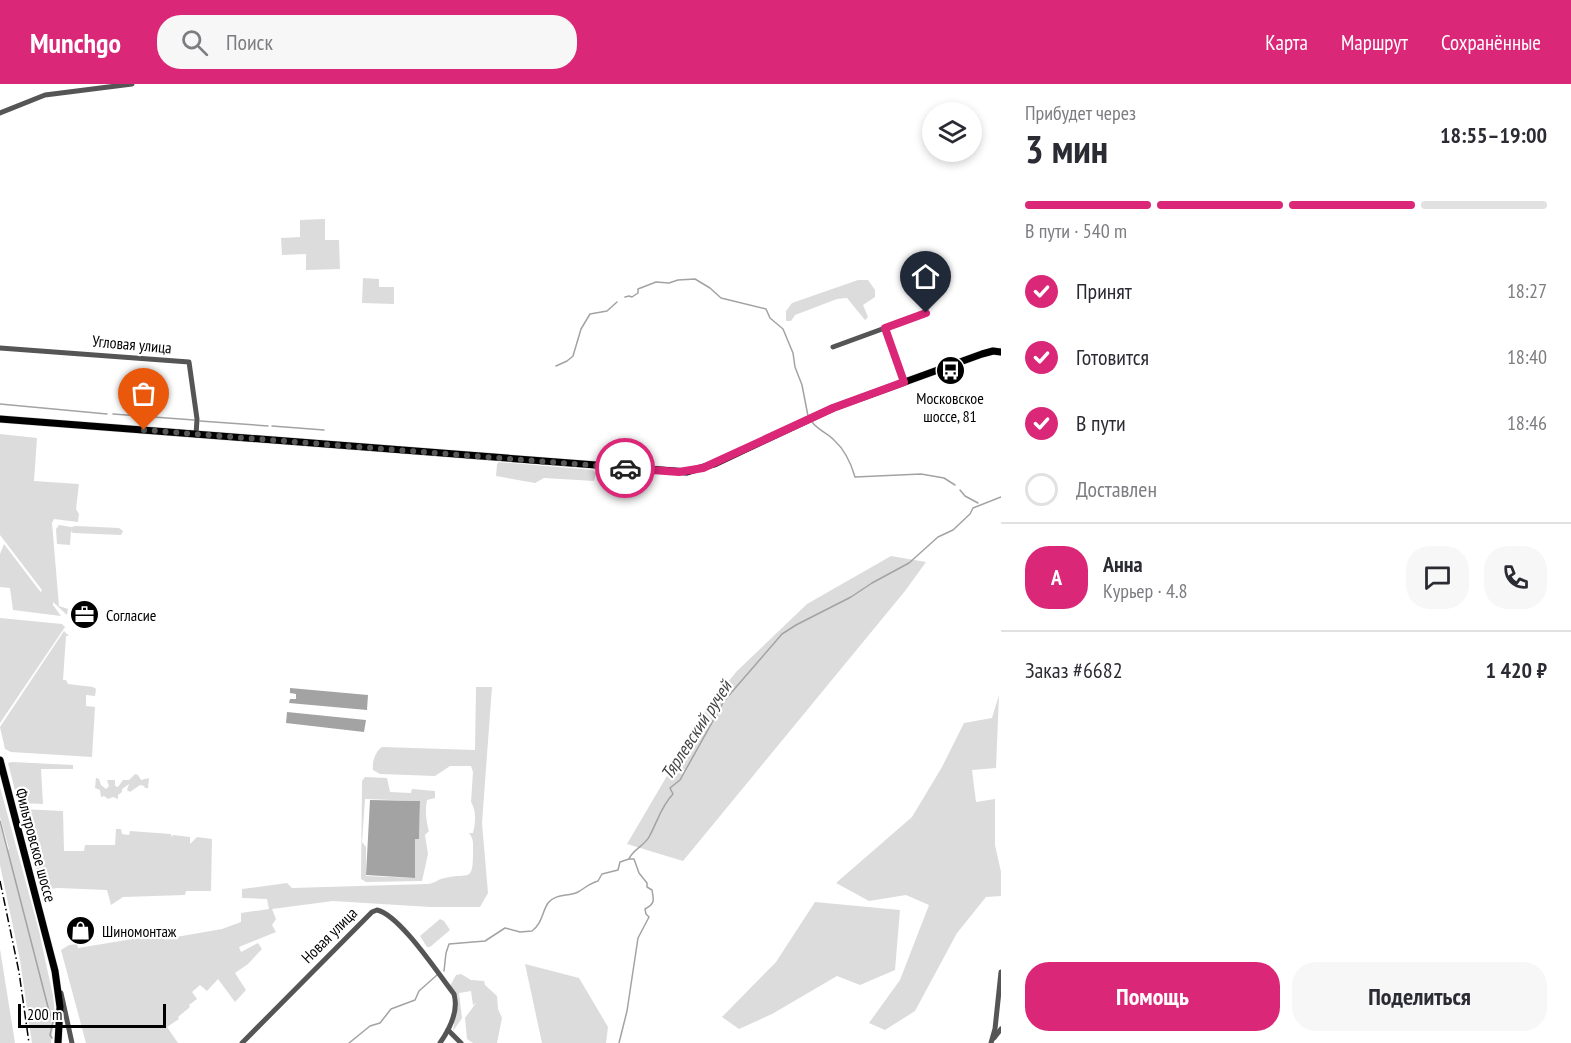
<!DOCTYPE html>
<html lang="ru">
<head>
<meta charset="utf-8">
<style>
  body { margin:0; font-family:"PT Sans Narrow",sans-serif; background:#f7f7f7; color:#2b2b33; height:100vh; display:flex; flex-direction:column; font-size:22px; white-space:nowrap }
  * { box-sizing:border-box; margin:0 }
  p { font-size:20px; color:#7c7c81 }
  .icon { flex:none; width:33px; height:33px; fill:none; stroke:currentColor; stroke-width:2; stroke-linecap:round; stroke-linejoin:round }
  .map { position:relative; flex:1; overflow:hidden }
  .details { display:flex; flex-direction:column; background:#fff; width:570px }
  .details>* { flex:none }
  .fabs { position:absolute; left:922px; top:18px; display:grid; gap:12px }
  .fabs a { display:grid; place-items:center; width:60px; height:60px; border-radius:50%; background:#fff; box-shadow:0 3px 9px #0003; font-size:30px }
  .scale { position:absolute; left:18px; bottom:15px; width:148px; box-sizing:border-box; padding-left:6px; border:3px solid #000; border-top:0; font-size:16px; line-height:21px; white-space:nowrap; color:#000; -webkit-text-stroke:4px #fff; paint-order:stroke }
  .pin { position:absolute; display:grid; place-items:center; width:51px; height:51px; color:#fff; margin:-62px -26px; border-radius:50% 50% 50% 0; rotate:-45deg; box-shadow:0 0 6px #0007 }
  .pin .icon { rotate:45deg }
  .courier { position:absolute; display:grid; place-items:center; width:60px; height:60px; margin:-30px; border:4px solid #db2777; border-radius:50%; background:#fff; color:#222; box-shadow:0 2px 8px #0007 }
  .summary em { font-style:normal; font-weight:700 }
  .summary div { display:flex; flex-direction:column-reverse }
  .summary { display:flex; align-items:center; justify-content:space-between; height:102px; padding:0 24px }
  h1 { font-size:39px; font-weight:700; line-height:45px }
  .bar { display:grid; grid-template-columns:repeat(4,1fr); gap:9px 6px; align-content:center; height:72px; padding:0 24px }
  .bar i { height:8px; border-radius:4px; background:#e1e1e2 }
  .bar .on { background:#db2777 }
  .bar p { grid-column:span 4 }
  .line { display:flex; align-items:center; gap:15px; padding:0 24px; border-top:2px solid #e1e1e2 }
  .line div { flex:1 }
  .round { display:grid; place-items:center; flex:none; width:63px; height:63px; border-radius:24px; background:#f7f7f7 }
  ol { padding:0 24px; list-style:none }
  li { display:flex; align-items:center; gap:18px; height:66px }
  li p { margin-inline-start:auto }
  li .icon { padding:6px; border-radius:50%; background:#db2777; color:#fff; stroke-width:4 }
  li:last-child { color:#7c7c81 }
  li i { width:33px; height:33px; border:3px solid #e1e1e2; border-radius:50% }
  .primary-button { display:flex; gap:12px; margin-top:auto; padding:12px 24px }
  .primary-button a { flex:1; height:69px; border-radius:24px; background:#db2777; color:#fff; font-size:24px; font-weight:700; line-height:69px; text-align:center }
  .primary-button a+a { background:#f7f7f7; color:#2b2b33 }
  header { display:flex; align-items:center; gap:36px; box-sizing:border-box; height:84px; padding:0 30px; background:#db2777; color:#fff }
  header strong { font-size:28px }
  nav { display:flex; gap:33px; margin-inline-start:auto; font-size:21px }
  .search { width:420px; height:54px; background:#f7f7f7; display:flex; align-items:center; gap:15px; box-sizing:border-box; padding:0 21px; border-radius:24px; color:#7c7c81; font-size:22px }
  main { display:flex; flex:1; min-height:0 }
  .map>svg:first-child { display:block }
  .green { fill:#dcdcdc; fill-rule:evenodd }
  .water { fill:#a3a3a3 }
  .lines { fill:none; stroke-linecap:round; stroke-linejoin:round }
  .stream { stroke:#a3a3a3; stroke-width:1.5 }
  .major-casing { stroke:#dbdbdb; stroke-width:8 }
  .minor { stroke:#555; stroke-width:5 }
  .major { stroke:#000; stroke-width:7 }
  .rail { stroke:#000; stroke-width:1.5; stroke-dasharray:9 3 1.5 3; stroke-linecap:butt }
  .done { stroke:#595959; stroke-width:6; stroke-dasharray:0 10.8 }
  .route { stroke:#db2777; stroke-width:8 }
  .labels { text-anchor:middle; dominant-baseline:central; stroke-width:4.5; stroke-linejoin:round; paint-order:stroke }
  .street-label { font-size:16px; fill:#000; stroke:#fff }
  .poi-label { font-size:16px; fill:#000; stroke:#fff; text-anchor:start }
  .water-label { font-size:18px; font-style:italic; fill:#444; stroke:#fff }
</style>
</head>
<body>
<header>
<strong>Munchgo</strong>
<div class="search"><svg class="icon" aria-label="search" viewBox="0 0 24 24"><circle cx="10" cy="10" r="6"/><path d="M15 15l6 6"/></svg>Поиск</div>
<nav><a>Карта</a><a>Маршрут</a><a>Сохранённые</a></nav>
</header>
<main>
<div class="map">
<svg width="1001" height="959" viewBox="0 0 1001 959">
  <rect width="100%" height="100%" fill="#fff"/>
  <g class="green">
    <path d="M 325,135 L 325,156 L 339,156 L 340,185 L 306,186 L 306,170 L 282,171 L 281,154 L 300,153 L 300,136 Z"/>
    <path d="M 363,194 L 379,195 L 379,203 L 394,203 L 394,220 L 362,219 Z"/>
    <path d="M 858,196 L 868,196 L 875,206 L 875,213 L 863,221 L 868,233 L 865,236 L 847,214 L 837,215 L 795,231 L 791,237 L 786,237 L 786,227 L 792,219 Z"/>
    <path d="M 0,350 L 37,354 L 34,397 L 79,400 L 76,425 L 79,430 L 78,438 L 54,435 L 52,439 L 59,522 L 68,525 L 67,531 L 53,518 L 53,521 L 61,532 L 13,526 L 10,504 L 0,503 L 0,470 L 4,460 L 39,506 L 41,508 L 42,506 L 0,451 Z"/>
    <path d="M 499,378 L 593,386 L 596,389 L 594,397 L 544,394 L 535,399 L 496,392 L 497,380 Z"/>
    <path d="M 59,441 L 71,443 L 76,442 L 119,444 L 123,447 L 121,451 L 73,449 L 71,447 L 70,461 L 57,460 L 56,445 Z"/>
    <path d="M 891,472 L 926,478 L 905,507 L 683,777 L 627,760 L 708,622 L 737,587 L 807,520 Z"/>
    <path d="M 0,534 L 62,540 L 65,543 L 0,639 Z"/>
    <path d="M 64,547 L 69,552 L 66,552 L 63,596 L 66,596 L 68,600 L 93,603 L 96,605 L 95,612 L 86,611 L 86,622 L 95,623 L 92,673 L 11,668 L 5,665 L 0,643 Z"/>
    <path d="M 476,603 L 492,603 L 482,739 L 488,809 L 480,823 L 430,823 L 333,817 L 272,825 L 276,835 L 272,841 L 276,848 L 239,863 L 241,868 L 258,859 L 262,865 L 248,880 L 235,889 L 246,906 L 235,918 L 218,895 L 207,907 L 200,901 L 192,908 L 197,915 L 189,921 L 190,923 L 178,933 L 179,935 L 167,943 L 178,959 L 86,959 L 61,866 L 69,861 L 77,860 L 78,864 L 175,848 L 176,853 L 222,845 L 241,838 L 241,829 L 269,825 L 267,815 L 242,814 L 242,805 L 287,799 L 292,804 L 427,800 C 434,800 438,795 445,794 C 469,788 473,800 473,767 C 473,760 474,755 469,749 L 473,749 C 475,740 477,728 471,718 L 473,688 L 471,682 L 450,682 L 435,692 L 380,690 L 373,686 C 372,678 375,668 382,663 L 475,666 Z"/>
    <path d="M 999,611 L 996,684 L 972,686 L 976,718 L 995,715 L 995,761 L 1001,788 L 1001,812 L 986,813 L 957,849 L 915,927 L 885,946 L 869,939 L 900,896 L 929,821 L 906,811 L 869,817 L 836,799 L 912,733 L 942,683 L 964,639 L 992,634 Z"/>
    <path d="M 12,678 L 73,681 L 73,685 L 41,685 L 43,720 L 20,719 L 18,718 L 8,679 Z"/>
    <path d="M 135,690 L 138,691 L 141,696 L 149,694 L 148,704 L 145,704 L 144,702 L 140,701 L 130,708 L 127,706 L 129,700 L 122,705 L 122,708 L 118,711 L 118,715 L 113,713 L 108,715 L 104,712 L 101,713 L 100,706 L 95,704 L 96,694 L 99,695 L 101,701 L 106,705 L 109,702 L 107,696 L 115,696 L 115,702 L 118,703 L 123,696 L 129,696 Z"/>
    <path d="M 365,693 L 387,694 L 390,708 L 411,709 L 412,705 L 435,707 L 435,714 L 427,716 C 425,726 426,737 429,747 L 425,751 L 428,770 L 422,797 L 366,798 L 361,795 L 362,697 ZM 365,715 L 420,717 L 419,755 L 415,755 L 414,794 L 366,792 L 366,763 L 362,758 Z"/>
    <path d="M 0,703 L 39,847 L 53,912 L 55,930 L 51,959 L 32,959 L 20,876 L 0,781 L 0,740 L 7,766 L 9,765 L 0,733 Z"/>
    <path d="M 22,725 L 63,727 L 64,767 L 84,767 L 85,761 L 115,761 L 116,745 L 121,745 L 122,750 L 129,751 L 130,747 L 171,750 L 171,753 L 173,751 L 190,753 L 190,760 L 197,753 L 212,755 L 211,807 L 186,807 L 185,811 L 123,813 L 111,821 L 107,806 L 58,804 L 42,806 L 20,727 Z"/>
    <path d="M 815,818 L 900,826 L 895,886 L 860,901 L 837,892 L 772,930 L 739,945 L 722,933 L 776,878 Z"/>
    <path d="M 440,835 L 444,837 L 450,846 L 430,863 L 427,863 L 420,852 Z"/>
    <path d="M 0,865 L 15,959 L 0,959 Z"/>
    <path d="M 525,880 L 579,894 L 608,943 L 606,959 L 542,959 Z"/>
    <path d="M 461,890 L 471,896 L 484,897 L 485,901 L 497,912 L 498,925 L 502,934 L 497,959 L 473,959 L 467,955 L 465,934 L 476,919 L 473,921 L 471,907 L 459,909 L 462,934 L 453,947 L 458,913 L 450,902 L 456,891 Z"/>
  </g>
  <g class="water">
    <path d="M 290,604 L 368,611 L 367,626 L 289,619 L 290,615 L 296,615 L 296,610 L 290,609 Z"/>
    <path d="M 287,628 L 366,636 L 364,648 L 286,639 Z"/>
    <path d="M 370,716 L 420,717 L 419,755 L 415,755 L 415,794 L 366,791 Z"/>
  </g>
  <g class="lines">
    <g class="stream">
      <path d="M 625,213 L 629,212 L 632,213 L 638,209 L 638,205 L 656,198 L 669,199 L 678,196 L 695,195 L 710,204 L 721,214 L 766,225 L 770,234 L 783,245 L 793,269 L 795,283 L 802,301 L 808,332"/>
      <path d="M 556,282 L 567,277 L 573,272 L 581,245 L 590,230 L 607,227 L 617,218"/>
      <path d="M 0,320 L 107,330"/>
      <path d="M 113,330 L 194,336"/>
      <path d="M 200,337 L 268,342"/>
      <path d="M 812,338 C 818,346 827,349 834,356 C 845,366 851,379 855,393 L 921,390 L 944,394 L 955,401"/>
      <path d="M 272,342 L 324,346"/>
      <path d="M 960,406 L 965,412 L 978,419"/>
      <path d="M 0,737 L 48,923 L 53,938 L 50,951 L 52,954"/>
      <path d="M 444,887 L 446,869 L 449,860 L 485,857 L 505,844 L 520,848 L 532,847 C 542,840 542,828 548,819 C 556,809 568,813 578,808 C 585,804 590,799 598,797 L 602,790 L 618,786 L 620,778 L 629,775 C 632,766 644,762 649,753 C 657,739 661,722 673,710 L 670,704 L 680,696 L 724,617 L 782,550 L 796,541 L 851,513 L 872,499 L 909,479 L 938,453 L 953,446 L 970,430 L 973,424 L 1001,413"/>
      <path d="M 349,959 L 370,942 L 380,939 L 391,925 L 415,916 L 419,907 L 437,891"/>
      <path d="M 619,959 L 627,927 L 638,854 L 649,833 L 646,830 L 645,825 C 655,820 654,816 652,806 L 647,803 L 647,799 L 639,789 L 634,775 L 629,775"/>
    </g>
    <defs>
      <g id="major">
        <path d="M 0,335 L 687,388 L 714,380 L 833,324 L 982,270 L 993,267 L 1001,268"/>
        <path d="M 0,676 L 55,887 L 60,923 L 58,959"/>
      </g>
    </defs>
    <use href="#major" class="major-casing"/>
    <g class="minor">
      <path d="M 0,29 L 45,11 L 132,0"/>
      <path d="M 885,244 L 904,298"/>
      <path d="M 833,263 L 926,229"/>
      <path d="M 0,264 L 189,278 L 197,335 L 196,351"/>
      <path d="M 61,909 L 72,959"/>
      <path d="M 448,946 L 461,959"/>
      <path d="M 994,954 L 1001,945"/>
      <path d="M 242,959 L 372,828 L 377,826 C 400,831 439,891 454,910 C 459,927 449,946 440,959"/>
      <path d="M 991,959 L 995,945 L 1001,888"/>
    </g>
    <use href="#major" class="major"/>
    <path class="rail" d="M 0,797 L 19,888 L 29,959"/>
  </g>
  <g class="lines">
    <path class="done" d="M 144,346 L 625,384"/>
    <path class="route" d="M 625,384 L 679,388 L 703,384 L 833,324 L 904,298 L 885,244 L 926,229"/>
  </g>
  <defs>
    <symbol id="bus-disc" viewBox="-11 -11 22 22"><circle r="9.5" fill="#000" stroke="#fff"/><path d="M-5-6H5V4H4V6H2V4H-2V6H-4V4H-5ZM-3.5-4V0h7V-4ZM-3.5 1.2v1.5H-2V1.2ZM2 1.2v1.5H3.5V1.2Z" fill="#fff"/></symbol>
    <symbol id="office-disc" viewBox="-11 -11 22 22"><circle r="9.5" fill="#000" stroke="#fff"/><path d="M-6-3h4V-5.5h4V-3h4V5H-6ZM-1-4.5V-3h2v-1.5ZM-6 0V1H6V0Z" fill="#fff"/></symbol>
    <symbol id="shop-disc" viewBox="-11 -11 22 22"><circle r="9.5" fill="#000" stroke="#fff"/><path d="M-5-2.5h2.3a2.7 3.5 0 0 1 5.4 0H5L5.5 6h-11ZM-1.5-2.5h3a1.5 2.3 0 0 0-3 0Z" fill="#fff"/></symbol>
  </defs>
  <g fill-rule="evenodd">
    <use href="#bus-disc" x="934" y="270" width="33" height="33"/>
    <use href="#office-disc" x="68" y="514" width="33" height="33"/>
    <use href="#shop-disc" x="64" y="830" width="33" height="33"/>
  </g>
  <g class="labels">
    <g class="street-label">
      <text transform="translate(132 260) rotate(5)">Угловая улица</text>
      <text transform="translate(36 761) rotate(75)">Фильтровское шоссе</text>
      <text transform="translate(329 851) rotate(-45)">Новая улица</text>
    </g>
    <g class="poi-label">
      <text x="950" y="314" text-anchor="middle">Московское<tspan x="950" dy="18">шоссе, 81</tspan></text>
      <text x="106" y="531">Согласие</text>
      <text x="102" y="847">Шиномонтаж</text>
    </g>
    <g class="water-label">
      <text transform="translate(696 646) rotate(-57)">Тярлевский ручей</text>
    </g>
  </g>
</svg>
<div class="fabs">
<a><svg class="icon" aria-label="layers" viewBox="0 0 24 24"><path d="M12 4l9 5-9 5-9-5zM3 14l9 5 9-5"/></svg></a>
</div>
<div class="scale">200 m</div>
<div class="pin" style="left:144px;top:346px;background:#ea580c"><svg class="icon" aria-label="bag" viewBox="0 0 24 24"><path d="M5 8h14l-1 12H6zM9 8a3 3 0 0 1 6 0"/></svg></div>
<div class="pin" style="left:926px;top:229px;background:#1f2937"><svg class="icon" aria-label="home" viewBox="0 0 24 24"><path d="M3 11l9-7 9 7M6 9v11h12V9"/></svg></div>
<div class="courier" style="left:625px;top:384px"><svg class="icon" aria-label="car" viewBox="0 0 24 24"><path d="M5 17H2v-5l4-1 3-4h7l3 4 3 1v5h-3M9 17h6M6 11h13"/><circle cx="7" cy="17" r="2"/><circle cx="17" cy="17" r="2"/></svg></div>
</div>
<section class="details">
<div class="summary"><div><h1>3 мин</h1><p>Прибудет через</p></div><em>18:55–19:00</em></div>
<div class="bar"><i class="on"></i><i class="on"></i><i class="on"></i><i></i><p>В пути · 540 m</p></div>
<ol>
<li><svg class="icon" aria-label="check" viewBox="0 0 24 24"><path d="M5 12l5 5 9-10"/></svg>Принят<p>18:27</p></li>
<li><svg class="icon" aria-label="check" viewBox="0 0 24 24"><path d="M5 12l5 5 9-10"/></svg>Готовится<p>18:40</p></li>
<li><svg class="icon" aria-label="check" viewBox="0 0 24 24"><path d="M5 12l5 5 9-10"/></svg>В пути<p>18:46</p></li>
<li><i></i>Доставлен</li>
</ol>
<div class="line" style="height:108px"><b class="round" style="background:#db2777;color:#fff">А</b><div><b>Анна</b><p>Курьер · 4.8</p></div><a class="round"><svg class="icon" aria-label="chat" viewBox="0 0 24 24"><path d="M4 5h16v11H9l-5 4z"/></svg></a><a class="round"><svg class="icon" aria-label="phone" viewBox="0 0 24 24"><path d="M5 4h4l2 5-3 2q2 4 5 5l2-3 5 2v4C11 20 4 13 5 4z"/></svg></a></div>
<div class="line" style="height:78px"><div>Заказ #6682</div><b>1 420 ₽</b></div>
<div class="primary-button"><a>Помощь</a><a>Поделиться</a></div>
</section>
</main>
</body>
</html>
